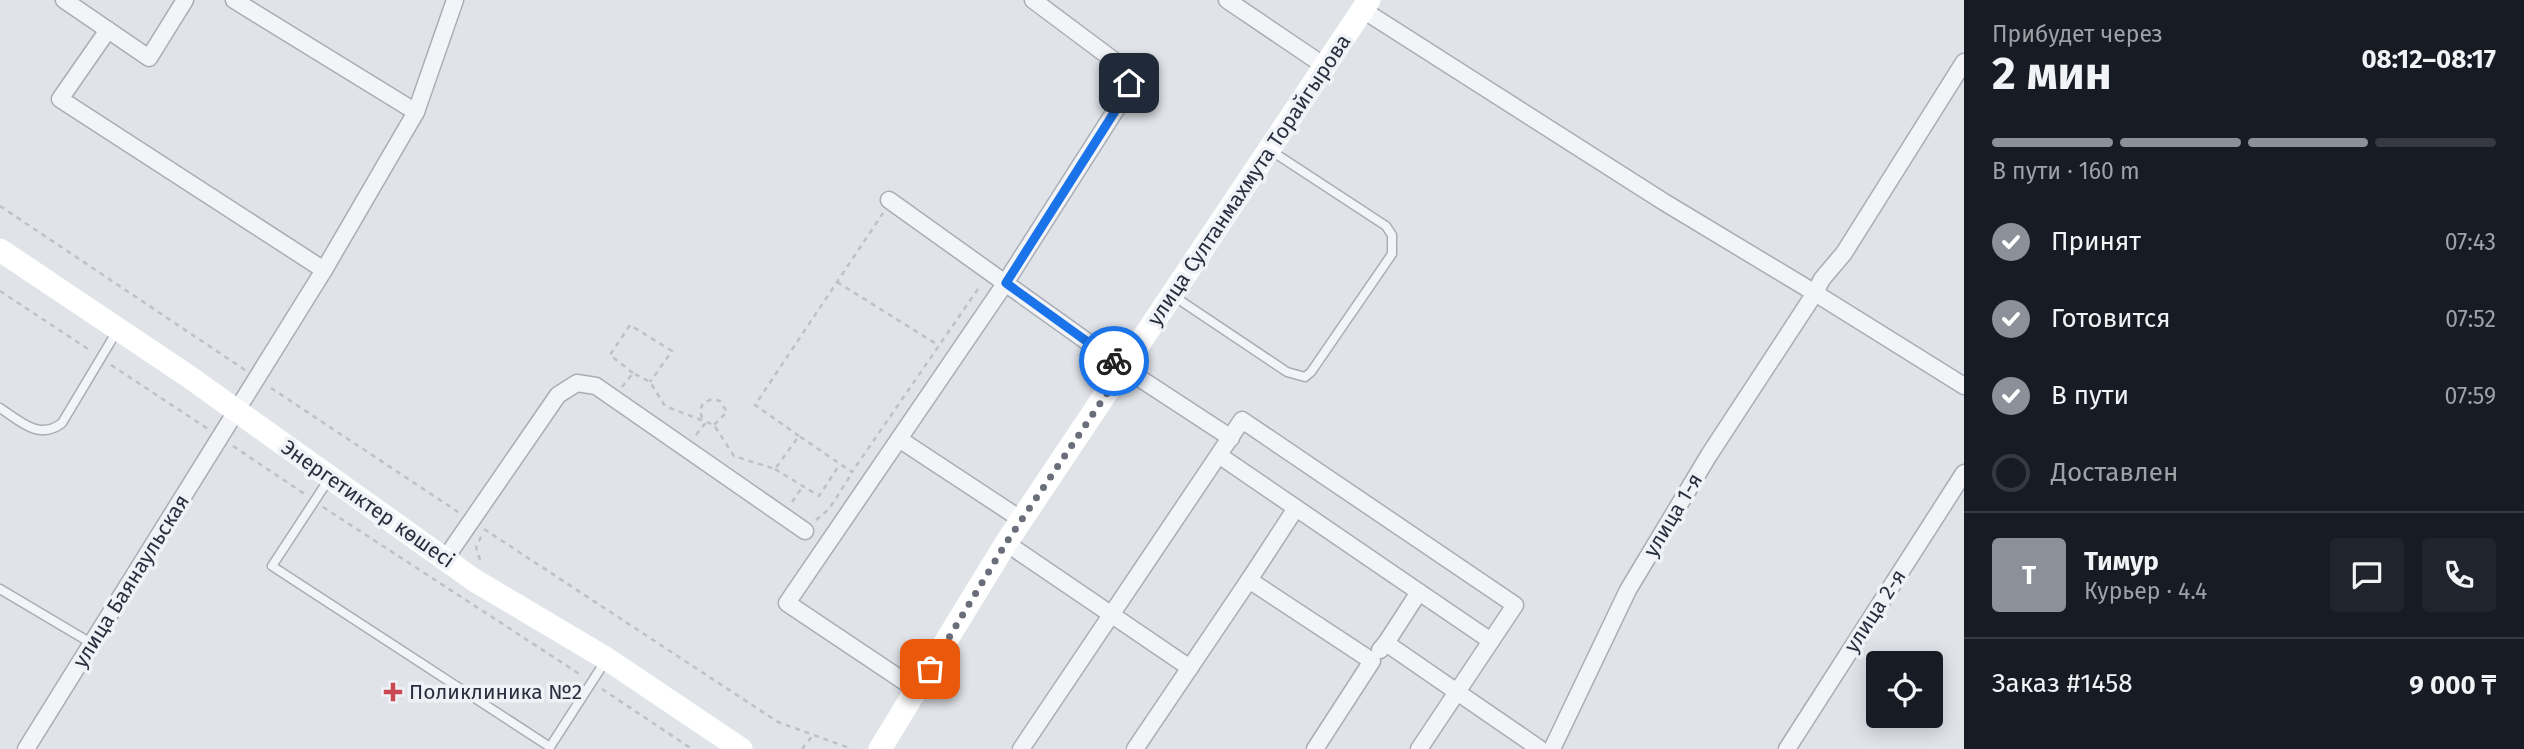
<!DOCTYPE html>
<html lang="ru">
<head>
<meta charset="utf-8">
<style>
  body { margin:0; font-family:"Fira Sans",sans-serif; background:#20242c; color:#f1f3f6; height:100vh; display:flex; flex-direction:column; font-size:26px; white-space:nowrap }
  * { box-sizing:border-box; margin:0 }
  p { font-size:23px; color:#9ea1a6 }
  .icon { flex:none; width:38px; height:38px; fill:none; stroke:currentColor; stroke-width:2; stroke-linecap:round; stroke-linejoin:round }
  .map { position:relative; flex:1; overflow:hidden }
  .details { display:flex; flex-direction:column; background:#171b24; width:560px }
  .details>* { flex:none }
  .tools { position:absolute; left:1866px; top:651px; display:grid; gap:14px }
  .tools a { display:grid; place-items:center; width:77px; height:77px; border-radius:7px; background:#171b24; box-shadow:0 4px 18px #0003; font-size:35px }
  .pin { position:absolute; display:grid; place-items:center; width:60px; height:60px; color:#fff; margin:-30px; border-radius:14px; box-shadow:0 4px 10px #0006 }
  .courier { position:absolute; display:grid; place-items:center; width:70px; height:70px; margin:-35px; border:5px solid #1a73e8; border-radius:50%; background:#fff; color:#222; box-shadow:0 2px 9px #0007 }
  .overview em { font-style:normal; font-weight:700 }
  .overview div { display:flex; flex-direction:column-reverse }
  .overview { display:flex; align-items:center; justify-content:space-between; height:119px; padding:0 28px }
  h1 { font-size:46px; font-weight:700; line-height:52px }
  .bar { display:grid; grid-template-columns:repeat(4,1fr); gap:10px 7px; align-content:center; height:84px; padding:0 28px }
  .bar i { height:9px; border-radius:5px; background:#363941 }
  .bar .active { background:#8c9099 }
  .bar p { grid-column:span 4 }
  .line { display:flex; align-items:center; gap:18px; padding:0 28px; border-top:2px solid #363941 }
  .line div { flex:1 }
  .round { display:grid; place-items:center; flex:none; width:74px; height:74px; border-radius:7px; background:#20242c }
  ol { padding:0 28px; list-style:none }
  li { display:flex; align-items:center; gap:21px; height:77px }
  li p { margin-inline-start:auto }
  li .icon { padding:7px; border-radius:50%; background:#8c9099; color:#fff; stroke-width:4 }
  li:last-child { color:#9ea1a6 }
  li i { width:38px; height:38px; border:4px solid #363941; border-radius:50% }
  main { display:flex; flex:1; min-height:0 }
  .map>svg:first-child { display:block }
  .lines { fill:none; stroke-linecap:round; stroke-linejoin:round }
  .lane-casing { stroke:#a9adb5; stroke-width:11 }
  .street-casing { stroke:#a9adb5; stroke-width:19 }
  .path { stroke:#bec1c7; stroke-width:2.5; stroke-dasharray:5 5; stroke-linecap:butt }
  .lane { stroke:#f2f4f7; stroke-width:8 }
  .street { stroke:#f2f4f7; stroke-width:16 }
  .secondary { stroke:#fff; stroke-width:23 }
  .done { stroke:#696e7a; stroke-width:7; stroke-dasharray:0 12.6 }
  .route { stroke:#1a73e8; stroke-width:9 }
  .poi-dot { fill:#ca4852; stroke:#eff2f6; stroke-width:2.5 }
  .labels { text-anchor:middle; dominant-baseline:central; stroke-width:7; stroke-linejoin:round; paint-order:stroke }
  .street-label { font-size:21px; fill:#292f3f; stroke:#eff2f6 }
  .poi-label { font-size:21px; fill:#292f3f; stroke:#eff2f6; text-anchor:start }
</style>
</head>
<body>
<main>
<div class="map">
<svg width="1964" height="749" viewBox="0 0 1964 749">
  <rect width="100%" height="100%" fill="#e0e3e8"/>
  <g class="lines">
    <defs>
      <g id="lane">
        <path d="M 1175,297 L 1287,372 L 1305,377 L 1311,372 L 1392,254 L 1392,235 L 1386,226 L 1270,150"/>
        <path d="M 0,408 C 20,421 39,441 62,423 L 117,331"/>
        <path d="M 329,479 L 272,566 L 550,747 L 606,660"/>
        <path d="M 0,589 L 91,643"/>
      </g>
      <g id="street">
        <path d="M 64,0 L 149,58 L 185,0"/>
        <path d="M 234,0 L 416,112 L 324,270"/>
        <path d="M 1227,0 L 1326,67"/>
        <path d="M 1363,10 L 1664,202 L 1815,293 L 1709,455 L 1628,590 L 1552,749"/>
        <path d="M 1964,62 L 1844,253 L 1822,279 L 1815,293 L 1964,386"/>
        <path d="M 416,112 L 455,0"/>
        <path d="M 889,200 L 1124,368 L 1231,438"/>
        <path d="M 899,439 L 1022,520"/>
        <path d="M 1220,456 L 1419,592 L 1386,643"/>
        <path d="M 1296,508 L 1249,580 L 1372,661 L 1315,749"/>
        <path d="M 1006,543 L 1190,668"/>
        <path d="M 445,559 L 558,395 L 577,383 L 596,386 L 805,531"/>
        <path d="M 1419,592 L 1491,641 L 1457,692 L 1540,749"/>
        <path d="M 1380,650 L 1386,643 L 1457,692 L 1419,749"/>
        <path d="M 917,690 L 787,603 L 1002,288 L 1124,97 L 1129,83 L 1124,68 L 1033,0"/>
        <path d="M 26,749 L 324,270 L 60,99 L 108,30"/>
        <path d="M 1021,749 L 1242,420 L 1515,605 L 1491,641"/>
        <path d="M 1135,749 L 1249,580"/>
        <path d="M 1787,749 L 1964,473"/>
      </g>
    </defs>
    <use href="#lane" class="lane-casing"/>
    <use href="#street" class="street-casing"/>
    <g class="path">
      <path d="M 0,206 L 245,370"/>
      <path d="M 837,282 L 938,345"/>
      <path d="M 0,291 L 91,351"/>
      <path d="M 111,365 L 208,429"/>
      <path d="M 633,373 L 610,355 L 630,325 L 672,351 L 650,382"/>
      <path d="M 622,387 L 633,373 L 650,382 L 665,406 L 714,425 L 734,456 L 775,469 L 799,436 L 852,472 L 980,286"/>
      <path d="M 271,388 L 458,512"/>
      <path d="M 702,418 L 700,411 L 703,403 L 712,399 L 720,401 L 727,412 L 714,425"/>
      <path d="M 696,435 L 707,421"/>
      <path d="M 799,436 L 755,405 L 883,213"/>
      <path d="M 233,446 L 306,495"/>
      <path d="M 775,469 L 819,496 L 840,464"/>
      <path d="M 792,502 L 803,486"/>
      <path d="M 323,507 L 581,675"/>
      <path d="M 816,520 L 829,509 L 852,473"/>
      <path d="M 484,529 L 778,722 L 852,749"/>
      <path d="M 480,560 L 476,547 L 482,535"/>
      <path d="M 602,689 L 692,749"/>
      <path d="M 802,749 L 813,735"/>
    </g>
    <use href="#lane" class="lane"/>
    <use href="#street" class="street"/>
    <g class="secondary">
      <path d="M 0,250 L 188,376 L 474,580 L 607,659 L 741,749"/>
      <path d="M 880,749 L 1006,543 L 1369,0"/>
    </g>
  </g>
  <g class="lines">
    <path class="done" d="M 930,669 L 1006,543 L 1124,368 L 1114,361"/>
    <path class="route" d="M 1114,361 L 1006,283 L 1124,97 L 1129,83"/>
  </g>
  <path class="poi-dot" d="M389.5 681.5h7v7h7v7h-7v7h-7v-7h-7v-7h7z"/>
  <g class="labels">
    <g class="street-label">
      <text transform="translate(1249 180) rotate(-56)">улица Султанмахмута Торайгырова</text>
      <text transform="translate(368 504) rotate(35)">Энергетиктер көшесі</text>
      <text transform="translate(1673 515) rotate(-59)">улица 1-я</text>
      <text transform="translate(131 581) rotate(-58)">улица Баянаульская</text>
      <text transform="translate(1875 611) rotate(-57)">улица 2-я</text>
    </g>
    <g class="poi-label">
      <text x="409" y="692">Поликлиника №2</text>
    </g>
  </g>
</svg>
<div class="tools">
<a><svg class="icon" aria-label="locate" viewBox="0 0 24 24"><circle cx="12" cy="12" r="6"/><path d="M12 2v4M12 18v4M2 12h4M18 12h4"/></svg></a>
</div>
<div class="pin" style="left:930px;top:669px;background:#ea580c"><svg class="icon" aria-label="bag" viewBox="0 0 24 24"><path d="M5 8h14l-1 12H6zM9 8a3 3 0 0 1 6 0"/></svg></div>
<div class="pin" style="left:1129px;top:83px;background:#1f2937"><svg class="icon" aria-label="home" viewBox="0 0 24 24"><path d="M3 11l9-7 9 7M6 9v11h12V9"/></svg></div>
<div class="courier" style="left:1114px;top:361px"><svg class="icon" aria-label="bike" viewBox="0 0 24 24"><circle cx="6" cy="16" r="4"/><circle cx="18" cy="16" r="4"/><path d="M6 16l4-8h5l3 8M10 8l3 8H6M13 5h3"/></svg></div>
</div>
<section class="details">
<div class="overview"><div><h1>2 мин</h1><p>Прибудет через</p></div><em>08:12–08:17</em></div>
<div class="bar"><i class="active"></i><i class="active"></i><i class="active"></i><i></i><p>В пути · 160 m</p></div>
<ol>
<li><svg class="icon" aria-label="check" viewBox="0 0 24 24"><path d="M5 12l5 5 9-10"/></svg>Принят<p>07:43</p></li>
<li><svg class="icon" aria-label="check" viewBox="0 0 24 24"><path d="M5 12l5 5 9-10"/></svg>Готовится<p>07:52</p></li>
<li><svg class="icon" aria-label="check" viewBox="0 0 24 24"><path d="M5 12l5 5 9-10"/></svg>В пути<p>07:59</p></li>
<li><i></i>Доставлен</li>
</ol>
<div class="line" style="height:126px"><b class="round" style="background:#8c9099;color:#fff">Т</b><div><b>Тимур</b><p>Курьер · 4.4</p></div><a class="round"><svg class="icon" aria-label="chat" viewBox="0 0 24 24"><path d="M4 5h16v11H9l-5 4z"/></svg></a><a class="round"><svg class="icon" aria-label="phone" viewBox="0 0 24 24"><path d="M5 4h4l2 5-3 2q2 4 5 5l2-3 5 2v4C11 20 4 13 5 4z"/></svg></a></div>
<div class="line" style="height:91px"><div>Заказ #1458</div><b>9 000 ₸</b></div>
</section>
</main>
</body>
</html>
